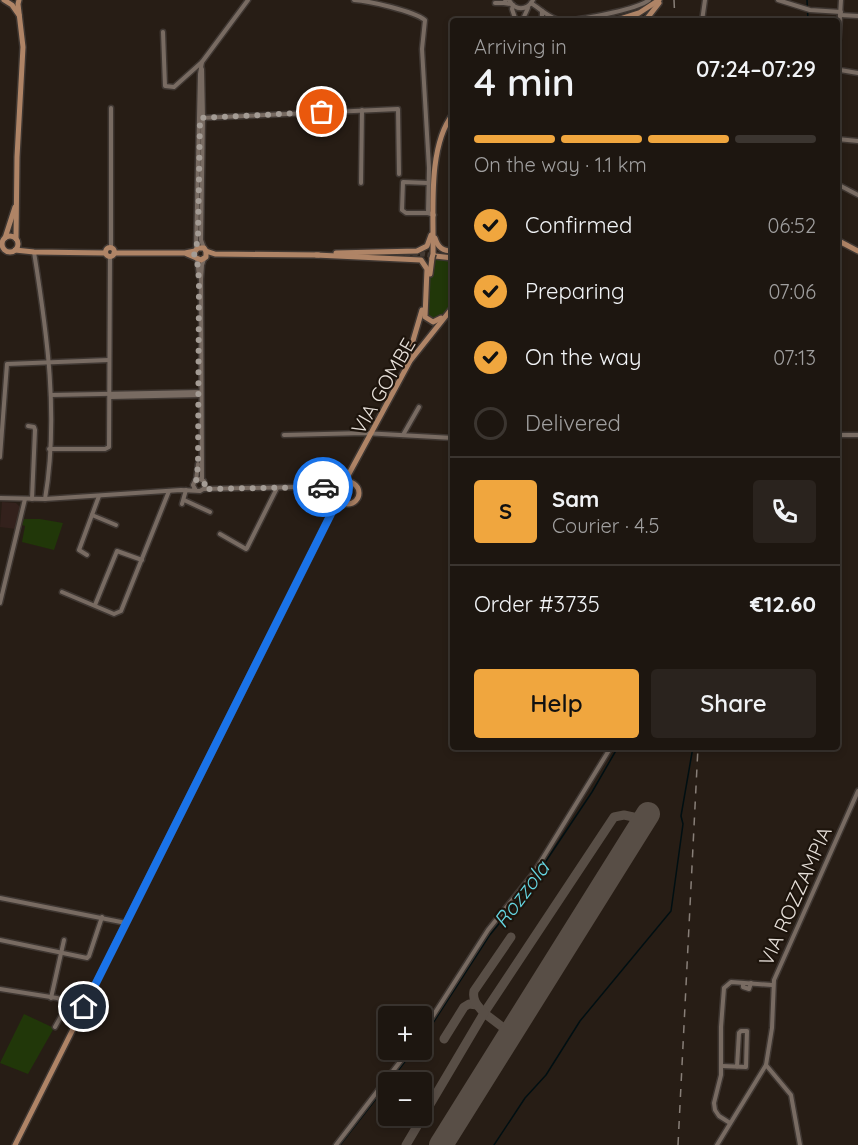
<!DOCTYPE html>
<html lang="en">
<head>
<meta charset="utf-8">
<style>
  body { margin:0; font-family:Quicksand,sans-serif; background:#2a231e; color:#f1f3f6; height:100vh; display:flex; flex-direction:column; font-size:22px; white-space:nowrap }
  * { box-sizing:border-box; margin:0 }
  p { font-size:20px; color:#a09f9f }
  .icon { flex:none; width:33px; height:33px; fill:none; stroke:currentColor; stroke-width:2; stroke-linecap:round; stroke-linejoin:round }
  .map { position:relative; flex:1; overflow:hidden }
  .panel { position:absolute; left:450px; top:18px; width:390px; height:732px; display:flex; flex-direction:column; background:#1d1610; border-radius:6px; box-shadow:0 3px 9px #0003,0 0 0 2px #3b3530 }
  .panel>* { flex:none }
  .fabs { position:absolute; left:378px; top:1006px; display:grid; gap:12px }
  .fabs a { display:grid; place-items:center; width:54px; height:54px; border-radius:6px; background:#1d1610; box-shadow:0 3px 9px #0003,0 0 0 2px #3b3530; font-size:30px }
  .pin { position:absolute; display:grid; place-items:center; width:51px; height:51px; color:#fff; margin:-26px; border:3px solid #fff; border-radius:50%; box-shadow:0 2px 6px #0007 }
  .courier { position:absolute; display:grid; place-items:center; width:60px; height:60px; margin:-30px; border:4px solid #1a73e8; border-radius:50%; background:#fff; color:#222; box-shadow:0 2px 8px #0007 }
  .overview em { font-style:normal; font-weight:600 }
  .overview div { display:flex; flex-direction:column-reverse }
  .overview { display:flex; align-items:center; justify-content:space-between; height:102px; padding:0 24px }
  h1 { font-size:39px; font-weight:600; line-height:45px }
  .bar { display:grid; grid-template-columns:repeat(4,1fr); gap:9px 6px; align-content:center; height:72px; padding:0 24px }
  .bar i { height:8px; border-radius:4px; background:#3b3530 }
  .bar .on { background:#f0a63e }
  .bar p { grid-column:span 4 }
  .line { display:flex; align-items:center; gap:15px; padding:0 24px; border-top:2px solid #3b3530 }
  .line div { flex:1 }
  .round { display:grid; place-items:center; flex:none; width:63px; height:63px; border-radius:6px; background:#2a231e }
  ol { padding:0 24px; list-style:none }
  li { display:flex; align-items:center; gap:18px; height:66px }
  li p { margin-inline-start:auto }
  li .icon { padding:6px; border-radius:50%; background:#f0a63e; color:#111; stroke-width:4 }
  li:last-child { color:#a09f9f }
  li i { width:33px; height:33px; border:3px solid #3b3530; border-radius:50% }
  .cta { display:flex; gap:12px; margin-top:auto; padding:12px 24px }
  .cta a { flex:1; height:69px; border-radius:6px; background:#f0a63e; color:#111; font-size:24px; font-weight:600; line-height:69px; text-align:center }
  .cta a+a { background:#2a231e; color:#f1f3f6 }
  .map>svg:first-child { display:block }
  .education { fill:#33211c }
  .green { fill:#213709 }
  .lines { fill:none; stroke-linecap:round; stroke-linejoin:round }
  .stream { stroke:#000f12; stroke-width:1.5 }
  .taxiway { stroke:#584e46; stroke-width:9 }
  .runway { stroke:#584e46; stroke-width:24 }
  .major-tunnel { stroke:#443a33; stroke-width:5; stroke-dasharray:5 2.5; stroke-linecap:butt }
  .minor-casing { stroke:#3f3732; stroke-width:7 }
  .major-casing { stroke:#3f3732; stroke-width:8 }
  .minor { stroke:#786b62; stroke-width:4 }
  .major { stroke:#af8466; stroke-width:5 }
  .rail { stroke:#887f78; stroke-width:1.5; stroke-dasharray:8 8; stroke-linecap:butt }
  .major-bridge-casing { stroke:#3f3732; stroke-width:8; stroke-linecap:butt }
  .major-bridge { stroke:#af8466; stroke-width:5 }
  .done { stroke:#a49c95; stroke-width:6; stroke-dasharray:0 10.8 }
  .route { stroke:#1a73e8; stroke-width:8 }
  .labels { text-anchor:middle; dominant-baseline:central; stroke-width:4.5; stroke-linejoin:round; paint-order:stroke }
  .street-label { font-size:20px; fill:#e7e0da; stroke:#1d140c }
  .water-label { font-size:21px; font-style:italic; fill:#65d6e2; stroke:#1d140c }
</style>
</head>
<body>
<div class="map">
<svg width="858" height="1145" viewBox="0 0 858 1145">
  <rect width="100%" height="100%" fill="#271d15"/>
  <path class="education" d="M 2,502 L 16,503 L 20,507 L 16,529 L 0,527 Z"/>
  <g class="green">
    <path d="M 434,258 L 445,260 L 453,259 L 453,303 L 441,317 L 435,320 L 427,317 L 428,290 Z"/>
    <path d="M 24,519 L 40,519 L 63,523 L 54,550 L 22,542 L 25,526 L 22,525 Z"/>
    <path d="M 24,1014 L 54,1028 L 28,1074 L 0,1063 Z"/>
  </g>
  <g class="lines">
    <g class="stream">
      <path d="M 807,0 L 808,21"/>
      <path d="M 422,1040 L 489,936 L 528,888 L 592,792 L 618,747"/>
      <path d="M 340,1145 L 414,1050"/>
      <path d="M 494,1145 L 525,1098 L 546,1075 L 580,1021 L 671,911 L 683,824 L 681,816 L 693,747"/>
    </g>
    <g class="taxiway">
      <path d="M 505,1029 L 516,1025"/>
      <path d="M 444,1039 L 464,1007 L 469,1004 L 477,1005"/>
      <path d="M 506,1041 L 505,1029 L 484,1013 L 614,817 L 624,815 L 638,818 L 642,823"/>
      <path d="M 406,1145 L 484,1013 C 478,1006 472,1001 474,991 L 511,937"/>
    </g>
    <path class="runway" d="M 441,1145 L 648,814"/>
    <path class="major-tunnel" d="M 390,254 L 423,254 L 435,256"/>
    <defs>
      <g id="minor">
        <path d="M 354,0 C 370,1 413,11 425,20 L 422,49 L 429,168 L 428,213 L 434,215"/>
        <path d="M 506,0 L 504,3 L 511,4"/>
        <path d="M 509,0 C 515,11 527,11 533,0"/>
        <path d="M 778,0 L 810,10 L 841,12"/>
        <path d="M 841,0 L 837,65 L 840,70 L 858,73"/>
        <path d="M 495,3 L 504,3"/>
        <path d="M 531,3 C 539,8 547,16 556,19 C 569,24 638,9 649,0"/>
        <path d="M 513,5 L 512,9 L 516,21"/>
        <path d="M 542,11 L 542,19 L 544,21"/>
        <path d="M 840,15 L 858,16"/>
        <path d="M 522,21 L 528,8"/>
        <path d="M 702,21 L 705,0"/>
        <path d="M 163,32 L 165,86 L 174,87 L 202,62 L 248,0"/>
        <path d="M 202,69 L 203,118 L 201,240 L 204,248"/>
        <path d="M 200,118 L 398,109 L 399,174"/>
        <path d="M 837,139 L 858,141"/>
        <path d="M 361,183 L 362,110"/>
        <path d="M 837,184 L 858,195"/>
        <path d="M 428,213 L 406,213 L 402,210 L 403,182 L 428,183"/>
        <path d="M 111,248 L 111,108"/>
        <path d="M 196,249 L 200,74 L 202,62"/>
        <path d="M 34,252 C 47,333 59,417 45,499"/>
        <path d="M 197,259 L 199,276"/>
        <path d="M 51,395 L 201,392"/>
        <path d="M 110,397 L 201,395"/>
        <path d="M 28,426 L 34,427 L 35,430 L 32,499"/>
        <path d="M 284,435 L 364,433 L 453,438"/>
        <path d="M 403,435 L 419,407"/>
        <path d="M 837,435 L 858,435"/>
        <path d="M 49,449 L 105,449 L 109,447 L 110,257"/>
        <path d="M 0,457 L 7,364 L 109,360"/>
        <path d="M 202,479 L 201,279 L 202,265 L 204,259"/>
        <path d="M 196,480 L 198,464"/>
        <path d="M 332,487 L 337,493"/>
        <path d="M 204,489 L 340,486"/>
        <path d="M 0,498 L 45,499 L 181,490 L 200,491 L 205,488 L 204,481 L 199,479 L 195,481 L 193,485 L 195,489"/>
        <path d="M 184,500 L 210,512"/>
        <path d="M 182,504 L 186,490"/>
        <path d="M 92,515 L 116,525"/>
        <path d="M 220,534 L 246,549 L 247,548 L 277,488"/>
        <path d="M 87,555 L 79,550 L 99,496"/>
        <path d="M 62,592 L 114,614 L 121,611 L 169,491"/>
        <path d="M 0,603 L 25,499"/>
        <path d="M 95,605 L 117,551 L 142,560"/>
        <path d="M 0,898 L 126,923"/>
        <path d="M 0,940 L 87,958 L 89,956 L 102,917"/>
        <path d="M 743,983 L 743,987 L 749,989 L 751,983"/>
        <path d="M 0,989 L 57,998 L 84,1007"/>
        <path d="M 51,998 L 64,940"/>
        <path d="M 55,1027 L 69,1002"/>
        <path d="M 422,1033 L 488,930 L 533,874 L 611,747"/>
        <path d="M 766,1065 L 791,1095 L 800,1145"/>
        <path d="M 722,1066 L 746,1067 L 747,1031 L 741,1031 L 739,1033 L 737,1067"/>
        <path d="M 730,1123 L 719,1116 L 715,1110 L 714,1103 L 721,1075 L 721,1027 L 724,988 L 731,982 L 772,985"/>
        <path d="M 336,1145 L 409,1050"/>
        <path d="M 717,1145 L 766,1065 L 772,1028 L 774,980 L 858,791"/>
      </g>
      <g id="major">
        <path d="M 4,0 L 12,5 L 19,15"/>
        <path d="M 614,21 L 639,13 L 659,0"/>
        <path d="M 645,21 L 659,3"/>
        <circle cx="10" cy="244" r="8"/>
        <path d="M 5,238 L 15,207"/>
        <path d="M 435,238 C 438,248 443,251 453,251"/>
        <path d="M 16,239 L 17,157 L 23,47 L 18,4 L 19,0"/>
        <path d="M 837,240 L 858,251"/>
        <circle cx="110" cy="252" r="4.5"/>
        <path d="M 15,250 L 34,252 L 105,253"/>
        <path d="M 206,251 L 215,254 L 319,255"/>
        <path d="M 114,253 L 185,253 L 195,251"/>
        <path d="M 336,253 L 417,251 L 427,246 L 431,235"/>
        <path d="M 187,254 L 201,260 L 206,257 L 206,251 L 204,248 L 198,248 L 195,251 L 194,256"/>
        <path d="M 433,254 C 434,213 427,147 453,114"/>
        <path d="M 316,255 L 421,260 L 427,269 L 425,317 L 433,322 L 441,318"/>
        <path d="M 435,256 L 453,258"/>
        <path d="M 430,274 L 432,258"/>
        <path d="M 407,361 L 422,310"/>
        <circle cx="348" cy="493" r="11"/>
        <path d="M 344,483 L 410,361 L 453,307"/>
        <path d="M 15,1145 L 332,512 L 337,506 L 345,504"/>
      </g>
    </defs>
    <use href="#minor" class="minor-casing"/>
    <use href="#major" class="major-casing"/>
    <use href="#minor" class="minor"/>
    <use href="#major" class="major"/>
    <g class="rail">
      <path d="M 674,0 L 675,21"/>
      <path d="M 678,1145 L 698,747"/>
    </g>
    <defs>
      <path id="major-bridge" d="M 432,258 L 433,254"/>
    </defs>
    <use href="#major-bridge" class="major-bridge-casing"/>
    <use href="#major-bridge" class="major-bridge"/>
  </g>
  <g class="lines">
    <path class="done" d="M 322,112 L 200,118 L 198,240 L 194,254 L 197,259 L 199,279 L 198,466 L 196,480 L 204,481 L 205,486 L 204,489 L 323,487"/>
    <path class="route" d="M 84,1007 L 332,512 L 337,499 L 337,493 L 331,487 L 323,487"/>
  </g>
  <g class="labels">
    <g class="street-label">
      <text transform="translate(383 386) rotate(-60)">VIA GOMBE</text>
      <text transform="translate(795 896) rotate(-66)">VIA ROZZAMPIA</text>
    </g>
    <g class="water-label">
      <text transform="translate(521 894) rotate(-53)">Rozzola</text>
    </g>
  </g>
</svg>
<div class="fabs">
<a>+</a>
<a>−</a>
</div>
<div class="pin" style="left:322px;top:112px;background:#ea580c"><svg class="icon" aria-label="bag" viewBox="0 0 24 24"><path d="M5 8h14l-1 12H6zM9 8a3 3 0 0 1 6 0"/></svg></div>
<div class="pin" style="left:84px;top:1007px;background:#1f2937"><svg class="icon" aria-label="home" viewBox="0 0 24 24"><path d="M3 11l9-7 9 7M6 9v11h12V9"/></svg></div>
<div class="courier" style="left:323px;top:487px"><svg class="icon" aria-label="car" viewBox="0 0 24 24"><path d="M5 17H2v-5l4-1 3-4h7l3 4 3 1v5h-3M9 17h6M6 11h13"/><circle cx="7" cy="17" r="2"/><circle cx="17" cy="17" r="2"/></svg></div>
<section class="panel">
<div class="overview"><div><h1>4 min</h1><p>Arriving in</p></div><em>07:24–07:29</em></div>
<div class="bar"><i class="on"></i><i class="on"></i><i class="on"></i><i></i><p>On the way · 1.1 km</p></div>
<ol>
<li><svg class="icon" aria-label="check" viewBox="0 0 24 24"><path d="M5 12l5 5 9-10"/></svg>Confirmed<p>06:52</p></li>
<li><svg class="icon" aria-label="check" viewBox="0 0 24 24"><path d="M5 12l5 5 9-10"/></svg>Preparing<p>07:06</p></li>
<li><svg class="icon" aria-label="check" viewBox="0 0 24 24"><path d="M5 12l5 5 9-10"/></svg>On the way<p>07:13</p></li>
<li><i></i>Delivered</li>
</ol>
<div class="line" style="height:108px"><b class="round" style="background:#f0a63e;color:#111">S</b><div><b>Sam</b><p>Courier · 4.5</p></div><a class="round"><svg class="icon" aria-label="phone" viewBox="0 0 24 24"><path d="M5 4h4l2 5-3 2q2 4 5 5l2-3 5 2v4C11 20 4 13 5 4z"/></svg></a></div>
<div class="line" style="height:78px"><div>Order #3735</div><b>€12.60</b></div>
<div class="cta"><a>Help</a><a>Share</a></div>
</section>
</div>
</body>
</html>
